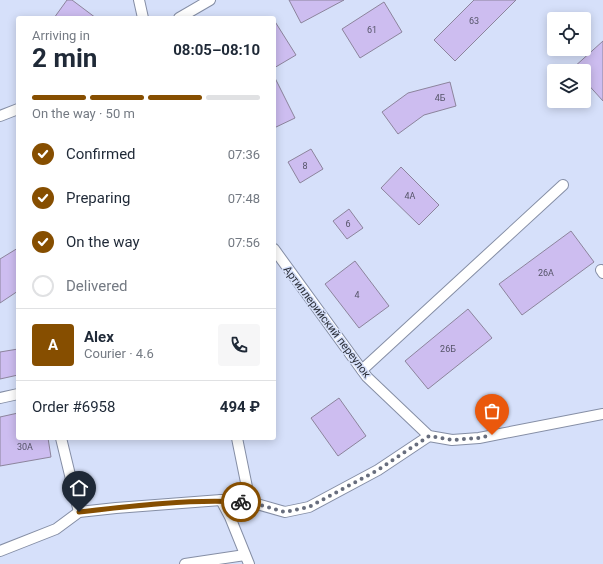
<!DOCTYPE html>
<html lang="en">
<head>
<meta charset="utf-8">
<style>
  body { margin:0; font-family:Roboto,sans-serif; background:#f6f6f7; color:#1f2937; height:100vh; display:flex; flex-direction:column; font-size:15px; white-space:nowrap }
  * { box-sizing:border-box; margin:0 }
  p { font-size:13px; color:#747a83 }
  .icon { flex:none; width:22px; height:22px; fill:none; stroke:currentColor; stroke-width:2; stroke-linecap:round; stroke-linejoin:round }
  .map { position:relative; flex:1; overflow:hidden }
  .side { position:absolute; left:16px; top:16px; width:260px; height:424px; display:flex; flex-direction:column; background:#fff; border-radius:4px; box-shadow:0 2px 10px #0003 }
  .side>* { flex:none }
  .buttons { position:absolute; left:547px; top:12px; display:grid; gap:8px }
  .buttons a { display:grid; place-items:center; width:44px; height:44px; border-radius:4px; background:#fff; box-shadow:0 2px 10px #0003; font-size:20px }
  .pin { position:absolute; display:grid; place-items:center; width:34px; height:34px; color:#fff; margin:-41px -17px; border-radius:50% 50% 50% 0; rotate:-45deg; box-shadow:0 0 4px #0007 }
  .pin .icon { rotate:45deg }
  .courier { position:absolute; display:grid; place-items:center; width:40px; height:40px; margin:-20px; border:3px solid #864e00; border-radius:50%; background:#fff; color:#222; box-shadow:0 1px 5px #0007 }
  .overview em { font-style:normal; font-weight:700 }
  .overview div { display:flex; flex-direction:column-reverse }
  .overview { display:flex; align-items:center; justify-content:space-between; height:68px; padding:0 16px }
  h1 { font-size:26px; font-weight:700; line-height:30px }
  .bar { display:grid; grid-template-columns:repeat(4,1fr); gap:6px 4px; align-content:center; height:48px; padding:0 16px }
  .bar i { height:5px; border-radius:3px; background:#e0e1e3 }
  .bar .active { background:#864e00 }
  .bar p { grid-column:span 4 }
  .line { display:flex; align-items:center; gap:10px; padding:0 16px; border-top:1px solid #e0e1e3 }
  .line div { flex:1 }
  .round { display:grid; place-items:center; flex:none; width:42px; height:42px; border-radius:4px; background:#f6f6f7 }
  ol { padding:0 16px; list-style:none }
  li { display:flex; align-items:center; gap:12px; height:44px }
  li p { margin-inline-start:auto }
  li .icon { padding:4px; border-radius:50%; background:#864e00; color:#fff; stroke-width:4 }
  li:last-child { color:#747a83 }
  li i { width:22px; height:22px; border:2px solid #e0e1e3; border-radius:50% }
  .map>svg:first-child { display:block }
  .building { fill:#cdbdf0; stroke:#8c849c }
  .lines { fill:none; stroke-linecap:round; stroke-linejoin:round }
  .service-casing { stroke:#858ea5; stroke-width:12 }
  .service { stroke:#fff; stroke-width:10 }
  .done { stroke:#686e7e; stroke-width:4; stroke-dasharray:0 7.2 }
  .route { stroke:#864e00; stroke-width:5 }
  .labels { text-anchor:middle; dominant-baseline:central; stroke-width:3; stroke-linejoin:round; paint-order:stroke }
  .number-label { font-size:9px; fill:#555468 }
  .street-label { font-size:11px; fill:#2d313b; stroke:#d6e0fa }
</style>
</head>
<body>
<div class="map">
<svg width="603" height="564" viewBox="0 0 603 564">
  <rect width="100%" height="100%" fill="#d6e0fa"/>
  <g class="building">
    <path d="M 67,0 L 72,0 L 96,18 L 54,18 Z"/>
    <path d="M 289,0 L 344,0 L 301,23 Z"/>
    <path d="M 474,0 L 516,0 L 455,61 L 434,40 Z"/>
    <path d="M 384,2 L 402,32 L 360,58 L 342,29 Z"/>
    <path d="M 274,20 L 296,55 L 274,68 Z"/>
    <path d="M 603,41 L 603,101 L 584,80 L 584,71 L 576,71 L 573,68 Z"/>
    <path d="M 274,76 L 295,118 L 274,128 Z"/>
    <path d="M 450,82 L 456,106 L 424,115 L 398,134 L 382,112 L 408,93 Z"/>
    <path d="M 311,149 L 323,169 L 300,183 L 288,162 Z"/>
    <path d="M 401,167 L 439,205 L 419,225 L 381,188 Z"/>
    <path d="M 349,209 L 363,228 L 347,239 L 333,221 Z"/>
    <path d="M 571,231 L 594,262 L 522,315 L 499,284 Z"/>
    <path d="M 18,248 L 18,291 L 0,303 L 0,259 Z"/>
    <path d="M 355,261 L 389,306 L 359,328 L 325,284 Z"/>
    <path d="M 468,309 L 492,338 L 428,389 L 405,361 Z"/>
    <path d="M 18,349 L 18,375 L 0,379 L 0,352 Z"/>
    <path d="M 339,398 L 366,436 L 338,456 L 311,418 Z"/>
    <path d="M 18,413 L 18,438 L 48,438 L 51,457 L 0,466 L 0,417 Z"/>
  </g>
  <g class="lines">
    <defs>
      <g id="service">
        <path d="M 139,0 L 143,18"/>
        <path d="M 179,18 L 210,0"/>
        <path d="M 0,116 L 18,109"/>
        <path d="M 274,249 L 367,377 L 429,436 L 452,440 L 479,438 L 603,414"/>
        <path d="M 601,270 L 603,273"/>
        <path d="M 362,370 L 563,185"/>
        <path d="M 0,398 L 18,394"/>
        <path d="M 61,438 L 79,512"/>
        <path d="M 237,438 L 250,502"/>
        <path d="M 221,500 L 230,517 L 249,564"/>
        <path d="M 0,551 L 56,529 L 79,512 L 116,508 L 221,500 L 250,502 L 285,512 L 309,507 L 378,470 L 429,436"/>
        <path d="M 185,564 L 245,555"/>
      </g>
    </defs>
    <use href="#service" class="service-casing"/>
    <use href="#service" class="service"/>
  </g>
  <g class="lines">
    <path class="done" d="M 241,502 L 250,502 L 285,512 L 309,507 L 378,470 L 429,436 L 452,440 L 479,438 L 492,435"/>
    <path class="route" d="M 79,512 C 131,506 189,499 241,502"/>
  </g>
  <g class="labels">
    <g class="number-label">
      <text x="474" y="21">63</text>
      <text x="372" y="30">61</text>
      <text x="440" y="98">4Б</text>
      <text x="305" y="166">8</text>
      <text x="410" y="196">4А</text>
      <text x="348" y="224">6</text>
      <text x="546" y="273">26А</text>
      <text x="357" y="295">4</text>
      <text x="448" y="349">26Б</text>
      <text x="25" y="447">30А</text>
    </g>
    <g class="street-label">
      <text transform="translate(327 322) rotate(53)">Артиллерийский переулок</text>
    </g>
  </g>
</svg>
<div class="buttons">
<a><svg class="icon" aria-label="locate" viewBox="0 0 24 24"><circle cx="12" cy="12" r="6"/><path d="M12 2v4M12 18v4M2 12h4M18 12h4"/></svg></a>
<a><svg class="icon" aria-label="layers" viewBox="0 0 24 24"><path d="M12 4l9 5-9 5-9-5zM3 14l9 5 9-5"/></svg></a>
</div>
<div class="pin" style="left:492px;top:435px;background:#ea580c"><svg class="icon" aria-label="bag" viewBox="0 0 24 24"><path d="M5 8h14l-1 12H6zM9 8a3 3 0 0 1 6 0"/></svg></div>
<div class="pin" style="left:79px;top:512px;background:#1f2937"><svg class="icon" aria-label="home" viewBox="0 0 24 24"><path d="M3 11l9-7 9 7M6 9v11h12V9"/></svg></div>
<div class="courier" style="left:241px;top:502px"><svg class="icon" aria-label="bike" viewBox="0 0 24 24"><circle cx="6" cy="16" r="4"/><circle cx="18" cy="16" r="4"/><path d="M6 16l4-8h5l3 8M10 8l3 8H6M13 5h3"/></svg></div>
<section class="side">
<div class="overview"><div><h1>2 min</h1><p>Arriving in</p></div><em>08:05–08:10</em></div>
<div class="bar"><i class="active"></i><i class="active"></i><i class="active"></i><i></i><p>On the way · 50 m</p></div>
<ol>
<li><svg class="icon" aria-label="check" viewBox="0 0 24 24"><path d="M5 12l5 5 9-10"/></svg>Confirmed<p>07:36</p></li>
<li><svg class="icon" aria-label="check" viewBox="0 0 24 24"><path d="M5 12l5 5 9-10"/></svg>Preparing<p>07:48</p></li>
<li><svg class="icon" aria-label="check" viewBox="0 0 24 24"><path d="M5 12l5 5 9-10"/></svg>On the way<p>07:56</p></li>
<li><i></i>Delivered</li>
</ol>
<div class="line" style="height:72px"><b class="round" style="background:#864e00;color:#fff">A</b><div><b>Alex</b><p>Courier · 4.6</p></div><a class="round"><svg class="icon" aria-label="phone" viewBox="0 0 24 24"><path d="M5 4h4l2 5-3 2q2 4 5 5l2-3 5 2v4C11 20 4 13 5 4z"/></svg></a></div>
<div class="line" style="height:52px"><div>Order #6958</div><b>494 ₽</b></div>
</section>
</div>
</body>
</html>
